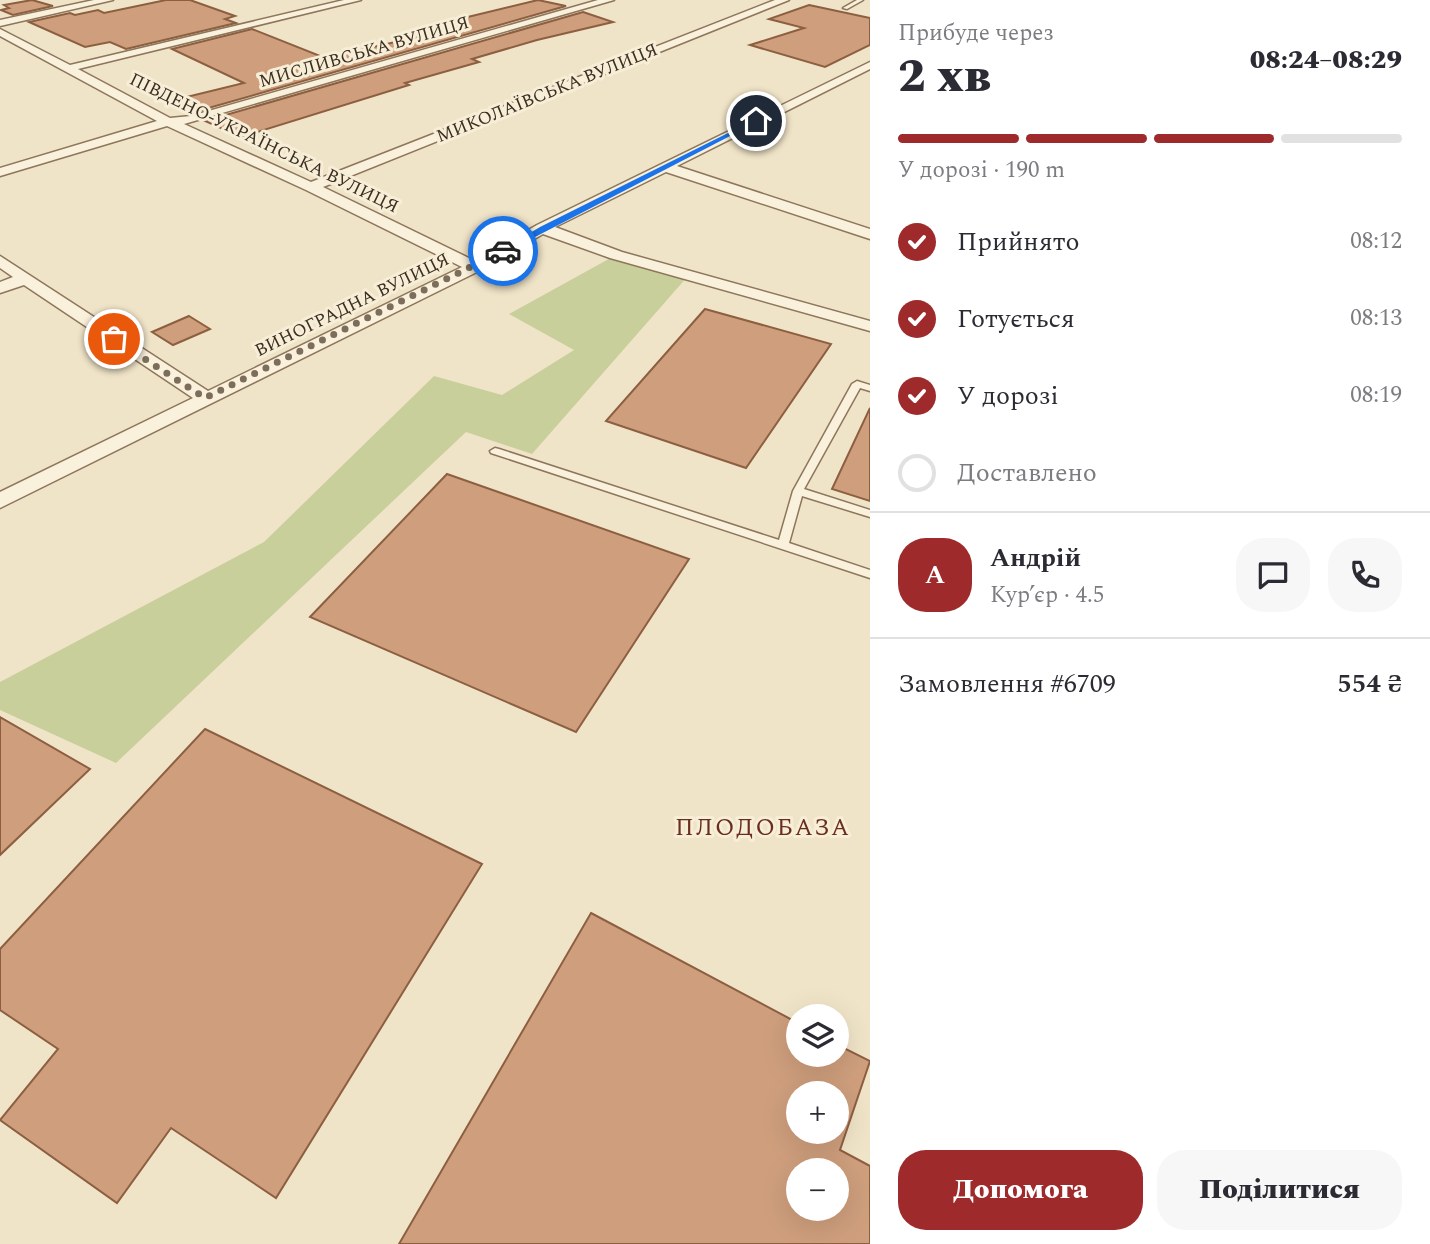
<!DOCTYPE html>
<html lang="uk">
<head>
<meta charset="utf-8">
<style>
  body { margin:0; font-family:Spectral,serif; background:#f7f7f7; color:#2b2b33; height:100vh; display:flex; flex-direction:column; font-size:26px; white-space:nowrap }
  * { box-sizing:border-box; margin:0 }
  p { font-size:23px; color:#7c7c81 }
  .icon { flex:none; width:38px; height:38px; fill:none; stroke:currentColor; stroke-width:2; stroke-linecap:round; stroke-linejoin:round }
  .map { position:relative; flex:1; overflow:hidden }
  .drawer { display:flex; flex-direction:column; background:#fff; width:560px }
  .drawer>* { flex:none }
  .fabs { position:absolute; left:786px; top:1004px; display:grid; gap:14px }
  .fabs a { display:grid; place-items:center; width:63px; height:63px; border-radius:50%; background:#fff; box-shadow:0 7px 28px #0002; font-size:35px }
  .pin { position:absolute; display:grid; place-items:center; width:60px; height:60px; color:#fff; margin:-30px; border:4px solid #fff; border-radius:50%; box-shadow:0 2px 7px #0007 }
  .courier { position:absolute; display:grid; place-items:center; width:70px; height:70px; margin:-35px; border:5px solid #1a73e8; border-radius:50%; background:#fff; color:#222; box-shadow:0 2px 9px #0007 }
  .headline em { font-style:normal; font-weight:800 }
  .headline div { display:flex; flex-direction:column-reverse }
  .headline { display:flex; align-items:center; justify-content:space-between; height:119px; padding:0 28px }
  h1 { font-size:46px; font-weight:800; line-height:52px }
  .bar { display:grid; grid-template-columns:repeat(4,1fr); gap:10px 7px; align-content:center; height:84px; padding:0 28px }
  .bar i { height:9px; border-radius:5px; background:#e1e1e2 }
  .bar .on { background:#9e2a2b }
  .bar p { grid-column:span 4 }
  .line { display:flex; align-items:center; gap:18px; padding:0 28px; border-top:2px solid #e1e1e2 }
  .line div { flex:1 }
  .round { display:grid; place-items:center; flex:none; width:74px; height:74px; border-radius:28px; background:#f7f7f7 }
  ol { padding:0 28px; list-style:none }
  li { display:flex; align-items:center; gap:21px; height:77px }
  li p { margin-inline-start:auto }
  li .icon { padding:7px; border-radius:50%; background:#9e2a2b; color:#fff; stroke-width:4 }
  li:last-child { color:#7c7c81 }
  li i { width:38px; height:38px; border:4px solid #e1e1e2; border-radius:50% }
  .primary-button { display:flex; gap:14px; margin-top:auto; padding:14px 28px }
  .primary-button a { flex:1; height:80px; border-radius:28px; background:#9e2a2b; color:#fff; font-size:28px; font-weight:800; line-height:80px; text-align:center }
  .primary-button a+a { background:#f7f7f7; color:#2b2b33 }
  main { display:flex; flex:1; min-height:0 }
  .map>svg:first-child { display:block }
  .green { fill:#c9cf9b }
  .building { fill:#cf9f7d; stroke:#8d5f41; stroke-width:2; fill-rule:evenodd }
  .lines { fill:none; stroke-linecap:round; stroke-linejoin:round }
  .service-casing { stroke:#8d765c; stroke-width:3 }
  .minor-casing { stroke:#8d765c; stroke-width:3 }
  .service { fill:#faf1dc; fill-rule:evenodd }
  .minor { fill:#faf1dc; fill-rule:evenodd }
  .route { fill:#1a73e8 }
  .done { stroke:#7c6e5b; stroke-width:7; stroke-dasharray:0 12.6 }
  .labels { text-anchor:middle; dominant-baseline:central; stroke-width:6; stroke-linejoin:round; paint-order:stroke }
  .far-street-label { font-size:18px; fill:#3d2e20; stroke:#f7eed8 }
  .quarter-label { font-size:24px; letter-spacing:2px; fill:#6b2e1e; stroke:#f7eed8 }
</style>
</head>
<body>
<main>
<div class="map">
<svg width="870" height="1244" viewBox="0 0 870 1244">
  <rect width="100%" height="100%" fill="#f0e4c8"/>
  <path class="green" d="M 616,255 L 688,276 L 532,454 L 466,432 L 116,763 L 0,710 L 0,682 L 264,542 L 434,376 L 502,395 L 574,350 L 509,314 Z"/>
  <g class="building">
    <path d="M 32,0 L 53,6 L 13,15 L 1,10 L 9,8 L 4,5 Z"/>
    <path d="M 166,0 L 190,0 L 235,16 L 225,19 L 236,23 L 126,49 L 110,42 L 85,47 L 29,22 L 70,13 L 75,15 L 98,10 L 104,13 Z"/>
    <path d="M 538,0 L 566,6 L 191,113 L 166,102 L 244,83 L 172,49 L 252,29 L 325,58 L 457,28 L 443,23 Z"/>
    <path d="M 809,5 L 870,18 L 870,45 L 825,67 L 750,45 L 804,28 L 769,19 Z"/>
    <path d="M 583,12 L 613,22 L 537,40 L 472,59 L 479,62 L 405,83 L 409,85 L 241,137 L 205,121 Z"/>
    <path d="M 705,309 L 831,344 L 746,468 L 606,421 Z"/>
    <path d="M 189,316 L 210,329 L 173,345 L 152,332 Z"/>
    <path d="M 870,408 L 870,501 L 832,489 Z"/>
    <path d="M 447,474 L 689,559 L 576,732 L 310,617 Z"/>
    <path d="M 0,717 L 90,769 L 0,855 Z"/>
    <path d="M 205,729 L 482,864 L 276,1198 L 171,1128 L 117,1203 L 0,1120 L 58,1049 L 0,1010 L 0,949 Z"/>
    <path d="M 591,913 L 798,1023 L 798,1055 L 836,1055 L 836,1044 L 870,1061 L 840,1150 L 870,1166 L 870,1244 L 399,1244 ZM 798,1094 L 836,1094 L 836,1132 L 798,1132 ZM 798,1171 L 836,1171 L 836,1209 L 798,1209 Z"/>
  </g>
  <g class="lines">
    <defs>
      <g id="service">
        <path d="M 857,0 L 863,0 L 847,9 L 843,8 Z"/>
        <path d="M 857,381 L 870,385 L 870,391 L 860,388 L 804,489 L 870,510 L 870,517 L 802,496 L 789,543 L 870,570 L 870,578 L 491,453 L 490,451 L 495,448 L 499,449 L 779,540 L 793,491 L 852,384 Z"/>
      </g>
      <g id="minor">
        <path d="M 94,0 L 113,0 L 0,26 L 0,20 Z"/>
        <path d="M 344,0 L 361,0 L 78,69 L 170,118 L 191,116 L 598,0 L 614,0 L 184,124 L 311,182 L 775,0 L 789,0 L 323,187 L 475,261 L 537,225 L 870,62 L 870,69 L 677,166 L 870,229 L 870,239 L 666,172 L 555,227 L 622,252 L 870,321 L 870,331 L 610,258 L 543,234 L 481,270 L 0,508 L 0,492 L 193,398 L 24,285 L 0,293 L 0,282 L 13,277 L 0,268 L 0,256 L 208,391 L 462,267 L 306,190 L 167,126 L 0,176 L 0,168 L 157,121 L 0,36 L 0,29 L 70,65 Z"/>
      </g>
    </defs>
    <use href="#service" class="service-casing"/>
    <use href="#minor" class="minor-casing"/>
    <use href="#service" class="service"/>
    <use href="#minor" class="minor"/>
  </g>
  <path class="route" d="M 754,120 L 759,121 L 506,252 L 500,251 L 540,227 Z"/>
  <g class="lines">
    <path class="done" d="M 114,339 L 205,398 L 503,251"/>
  </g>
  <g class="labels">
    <g class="far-street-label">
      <text transform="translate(364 52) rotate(-16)">МИСЛИВСЬКА ВУЛИЦЯ</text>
      <text transform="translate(547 93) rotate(-22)">МИКОЛАЇВСЬКА ВУЛИЦЯ</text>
      <text transform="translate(264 143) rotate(26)">ПІВДЕНО-УКРАЇНСЬКА ВУЛИЦЯ</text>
      <text transform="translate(352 305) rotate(-26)">ВИНОГРАДНА ВУЛИЦЯ</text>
    </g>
    <g class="quarter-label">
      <text x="763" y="828">ПЛОДОБАЗА</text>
    </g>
  </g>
</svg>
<div class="fabs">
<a><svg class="icon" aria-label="layers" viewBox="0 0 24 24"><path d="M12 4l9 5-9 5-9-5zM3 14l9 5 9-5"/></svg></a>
<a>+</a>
<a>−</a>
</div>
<div class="pin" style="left:114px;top:339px;background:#ea580c"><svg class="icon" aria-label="bag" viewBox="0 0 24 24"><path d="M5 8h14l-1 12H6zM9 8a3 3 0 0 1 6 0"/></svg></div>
<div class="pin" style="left:756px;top:121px;background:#1f2937"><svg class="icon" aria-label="home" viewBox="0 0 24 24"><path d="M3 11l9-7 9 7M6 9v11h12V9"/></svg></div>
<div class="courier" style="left:503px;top:251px"><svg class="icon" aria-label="car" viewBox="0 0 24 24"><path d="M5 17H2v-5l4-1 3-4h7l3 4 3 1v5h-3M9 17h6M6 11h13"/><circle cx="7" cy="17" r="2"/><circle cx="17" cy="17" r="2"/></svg></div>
</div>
<section class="drawer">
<div class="headline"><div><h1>2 хв</h1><p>Прибуде через</p></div><em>08:24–08:29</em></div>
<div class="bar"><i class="on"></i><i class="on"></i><i class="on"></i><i></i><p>У дорозі · 190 m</p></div>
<ol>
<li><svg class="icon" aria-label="check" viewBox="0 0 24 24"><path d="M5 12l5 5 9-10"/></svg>Прийнято<p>08:12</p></li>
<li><svg class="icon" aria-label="check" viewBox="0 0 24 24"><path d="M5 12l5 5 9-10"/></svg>Готується<p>08:13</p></li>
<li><svg class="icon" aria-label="check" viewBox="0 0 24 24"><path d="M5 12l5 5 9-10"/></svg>У дорозі<p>08:19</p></li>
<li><i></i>Доставлено</li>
</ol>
<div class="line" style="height:126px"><b class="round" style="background:#9e2a2b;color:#fff">А</b><div><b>Андрій</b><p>Кур’єр · 4.5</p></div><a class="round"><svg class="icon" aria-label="chat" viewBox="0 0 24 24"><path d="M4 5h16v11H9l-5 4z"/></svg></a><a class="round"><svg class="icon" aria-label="phone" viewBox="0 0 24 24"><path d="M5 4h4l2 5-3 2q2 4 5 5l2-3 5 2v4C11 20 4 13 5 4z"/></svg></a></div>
<div class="line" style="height:91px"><div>Замовлення #6709</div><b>554 ₴</b></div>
<div class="primary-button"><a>Допомога</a><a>Поділитися</a></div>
</section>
</main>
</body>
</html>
